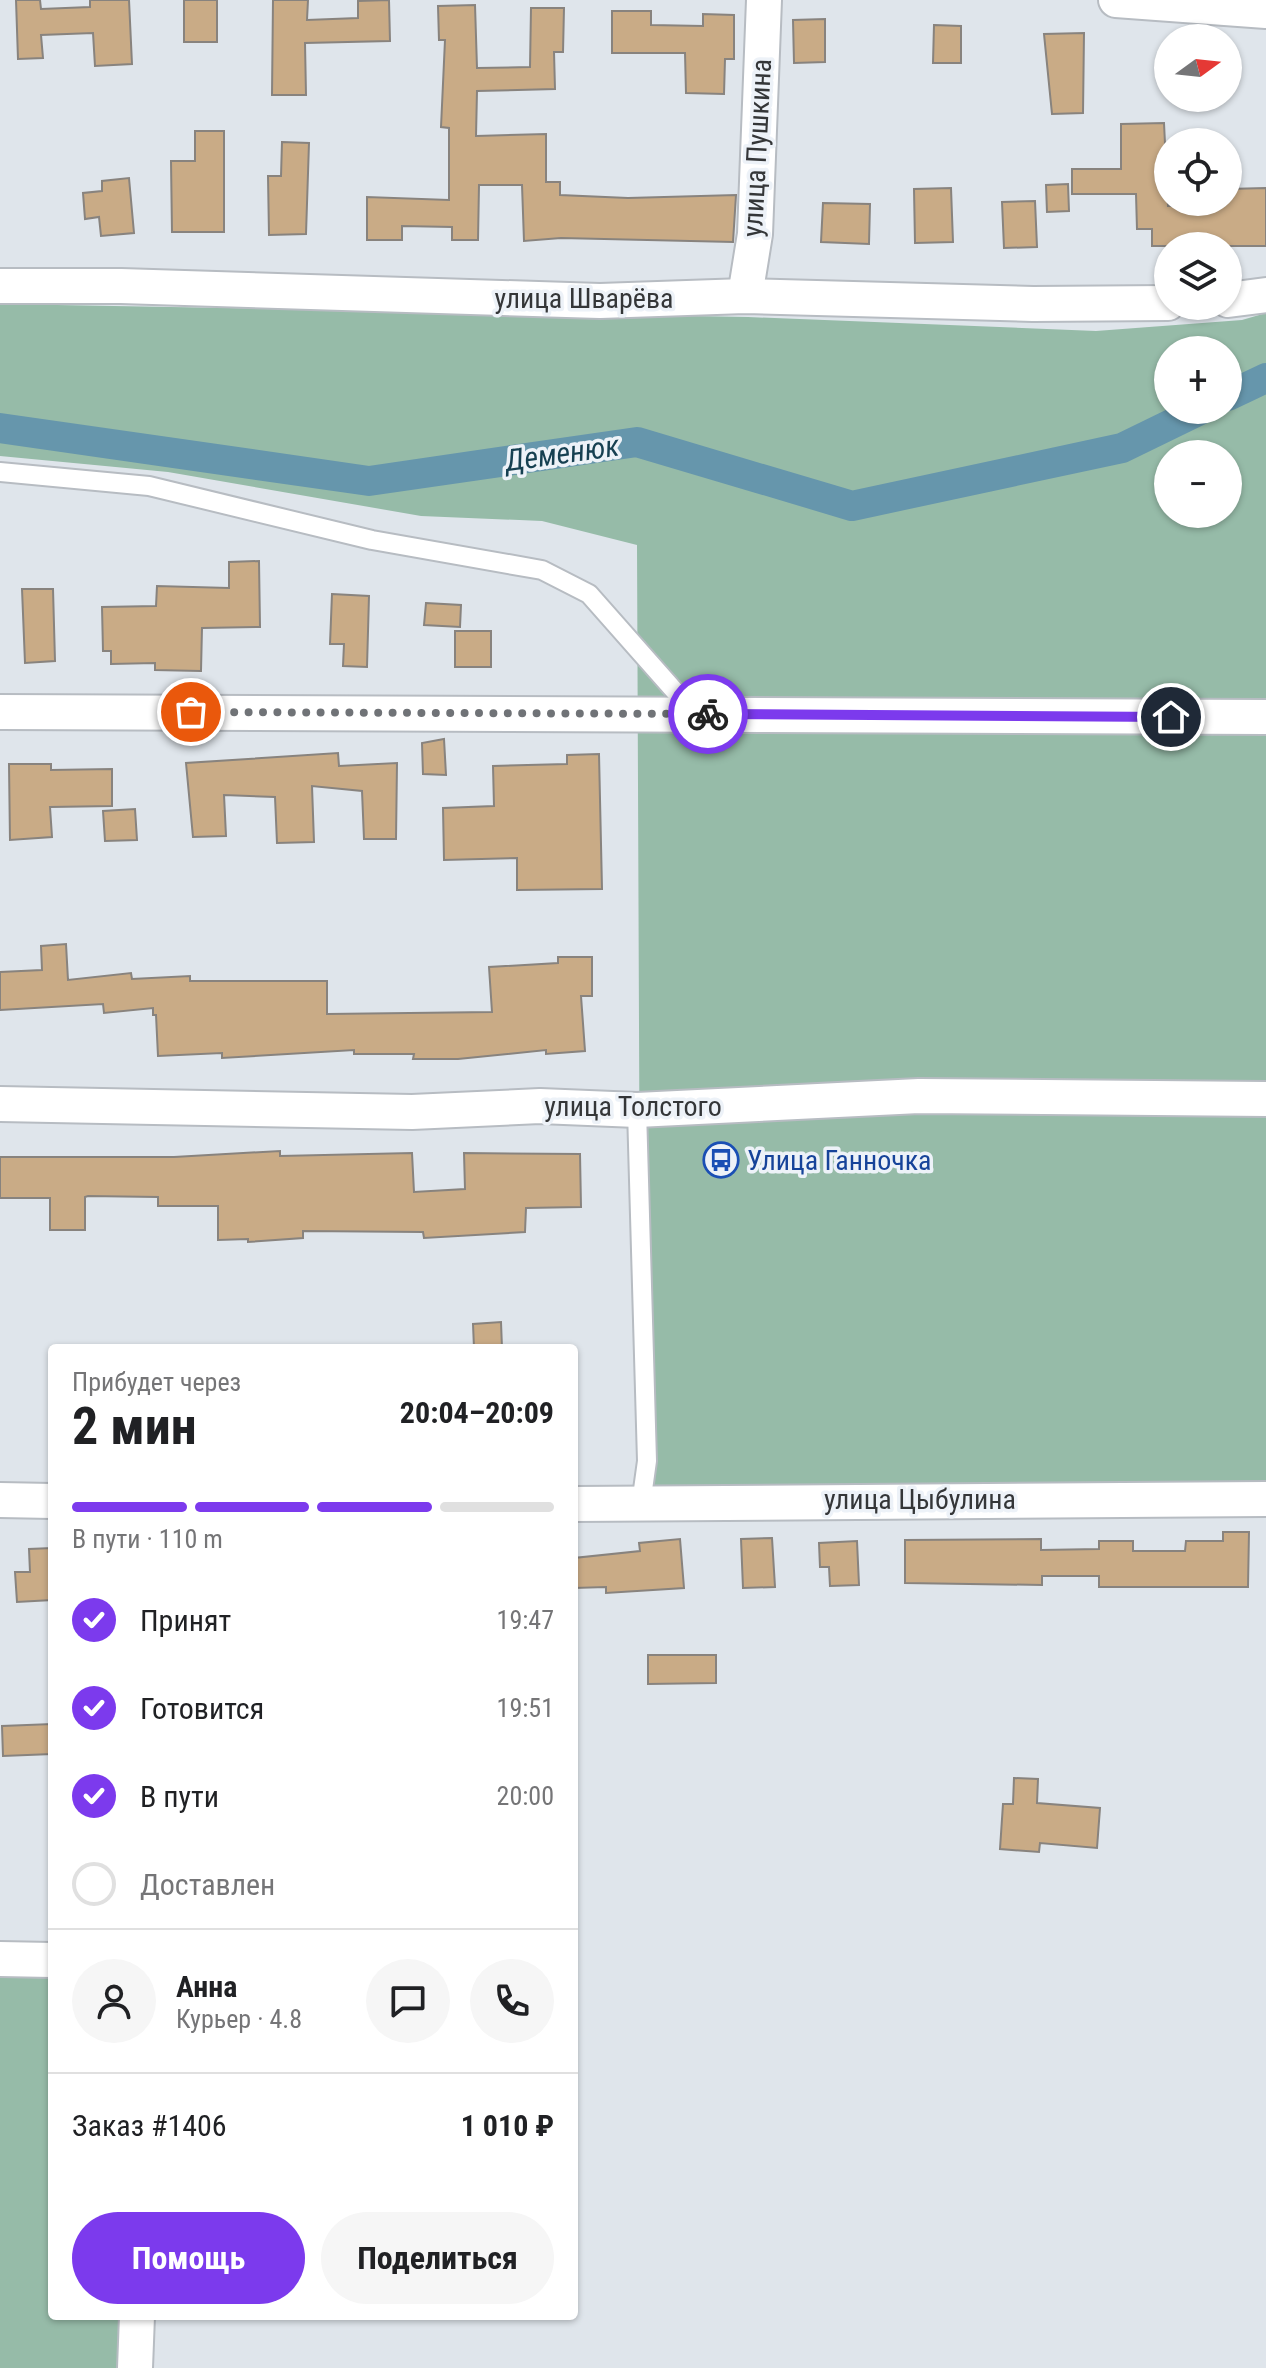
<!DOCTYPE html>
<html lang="ru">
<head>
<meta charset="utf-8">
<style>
  body { margin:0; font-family:"Roboto Condensed",sans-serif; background:#f6f6f6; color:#202124; height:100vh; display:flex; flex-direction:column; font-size:30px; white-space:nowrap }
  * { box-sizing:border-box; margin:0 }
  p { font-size:26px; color:#757577 }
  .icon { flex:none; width:44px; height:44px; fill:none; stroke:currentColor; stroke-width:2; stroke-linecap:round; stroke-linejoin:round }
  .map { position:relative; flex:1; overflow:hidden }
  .side { position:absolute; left:48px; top:1344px; width:530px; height:976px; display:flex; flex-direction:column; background:#fff; border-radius:8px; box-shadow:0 2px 6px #0004 }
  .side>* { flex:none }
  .needle { width:52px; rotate:75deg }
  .fabs { position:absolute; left:1154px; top:24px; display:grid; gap:16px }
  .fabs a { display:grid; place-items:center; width:88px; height:88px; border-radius:50%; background:#fff; box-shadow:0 2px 6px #0004; font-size:40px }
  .pin { position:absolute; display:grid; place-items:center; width:68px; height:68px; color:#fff; margin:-34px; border:4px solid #fff; border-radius:50%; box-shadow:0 2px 8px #0007 }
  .courier { position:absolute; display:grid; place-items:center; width:80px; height:80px; margin:-40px; border:6px solid #7c3aed; border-radius:50%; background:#fff; color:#222; box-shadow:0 2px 10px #0007 }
  .summary em { font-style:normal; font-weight:700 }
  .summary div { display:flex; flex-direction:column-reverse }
  .summary { display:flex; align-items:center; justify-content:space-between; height:136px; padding:0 24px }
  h1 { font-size:52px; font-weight:700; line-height:60px }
  .bar { display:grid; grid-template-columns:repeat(4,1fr); gap:12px 8px; align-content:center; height:96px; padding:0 24px }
  .bar i { height:10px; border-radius:6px; background:#e0e0e0 }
  .bar .on { background:#7c3aed }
  .bar p { grid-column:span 4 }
  .line { display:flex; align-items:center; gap:20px; padding:0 24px; border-top:2px solid #e0e0e0 }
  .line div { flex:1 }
  .round { display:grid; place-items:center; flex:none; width:84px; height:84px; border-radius:42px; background:#f6f6f6 }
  ol { padding:0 24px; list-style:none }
  li { display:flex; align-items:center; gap:24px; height:88px }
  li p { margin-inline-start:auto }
  li .icon { padding:8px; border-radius:50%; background:#7c3aed; color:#fff; stroke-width:4 }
  li:last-child { color:#757577 }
  li i { width:44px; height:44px; border:4px solid #e0e0e0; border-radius:50% }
  .cta { display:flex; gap:16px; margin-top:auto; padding:16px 24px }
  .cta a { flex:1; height:92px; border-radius:48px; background:#7c3aed; color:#fff; font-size:32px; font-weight:700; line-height:92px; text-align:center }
  .cta a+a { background:#f6f6f6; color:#202124 }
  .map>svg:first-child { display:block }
  .green { fill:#96bba8; fill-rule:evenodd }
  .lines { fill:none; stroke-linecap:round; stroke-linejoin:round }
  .canal { stroke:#6696ac; stroke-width:30 }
  .building { fill:#c9ab86; stroke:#88837e; stroke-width:2 }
  .lane-casing { stroke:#b7bcc2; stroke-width:22 }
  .street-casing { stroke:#b7bcc2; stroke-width:38 }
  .lane { stroke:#fff; stroke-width:18 }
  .street { stroke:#fff; stroke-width:34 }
  .done { stroke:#707377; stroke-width:8; stroke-dasharray:0 14.4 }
  .route { stroke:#7c3aed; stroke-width:10 }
  .labels { text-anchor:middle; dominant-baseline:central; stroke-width:7; stroke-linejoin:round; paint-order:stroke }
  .street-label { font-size:28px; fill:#343638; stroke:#edf2f8 }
  .transit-label { font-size:28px; fill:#164399; stroke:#edf2f8; text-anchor:start }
  .water-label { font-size:30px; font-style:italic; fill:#164051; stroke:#edf2f8 }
</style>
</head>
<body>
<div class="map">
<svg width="1266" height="2368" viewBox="0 0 1266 2368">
  <rect width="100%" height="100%" fill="#dfe5eb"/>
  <g class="green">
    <path d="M 0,304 L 748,317 L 1096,331 L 1242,320 L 1266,313 L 1266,1499 L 641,1504 L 637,545 L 542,521 L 421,516 L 168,472 L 0,456 ZM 1168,350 L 1228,350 L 1228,410 L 1168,410 ZM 1168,454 L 1228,454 L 1228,514 L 1168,514 Z"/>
    <path d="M 0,1959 L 52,1960 L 52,2316 L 137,2316 L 135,2368 L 0,2368 Z"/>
  </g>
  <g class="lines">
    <g class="canal">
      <path d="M 1228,396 L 1266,378"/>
      <path d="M 0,428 L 369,481 L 637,442 L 852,506 L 1122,448 L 1200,410"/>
    </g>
  </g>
  <g class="building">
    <path d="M 16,0 L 40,0 L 41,9 L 90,7 L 90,0 L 129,0 L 132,64 L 95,66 L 93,33 L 41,35 L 43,58 L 18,59 Z"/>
    <rect x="184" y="0" width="33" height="42"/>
    <path d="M 273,0 L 308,0 L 307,20 L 358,18 L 358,1 L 389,0 L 390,41 L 305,43 L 306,95 L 272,95 Z"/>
    <path d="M 475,5 L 477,68 L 530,67 L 531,8 L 564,8 L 563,52 L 554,52 L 555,89 L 477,91 L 476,136 L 546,134 L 546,182 L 560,182 L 560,195 L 628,198 L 736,195 L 733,242 L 561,238 L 524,241 L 522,185 L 479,185 L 478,240 L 452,240 L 452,227 L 402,226 L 402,240 L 367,240 L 367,197 L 449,200 L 449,128 L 441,127 L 445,40 L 439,40 L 438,6 Z"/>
    <path d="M 612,11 L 651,11 L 651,25 L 703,26 L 703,14 L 734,15 L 734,59 L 725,59 L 724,94 L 686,93 L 685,53 L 612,53 Z"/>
    <path d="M 825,19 L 825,62 L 794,63 L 793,20 Z"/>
    <path d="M 934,25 L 961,26 L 961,63 L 933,63 Z"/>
    <path d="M 1084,33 L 1083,113 L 1052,114 L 1044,34 Z"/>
    <path d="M 1164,123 L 1168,206 L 1216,205 L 1216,202 L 1228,202 L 1228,189 L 1266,188 L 1266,246 L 1152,246 L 1152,229 L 1137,229 L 1136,194 L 1072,194 L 1072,169 L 1121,169 L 1121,124 Z"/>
    <path d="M 195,131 L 224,131 L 224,232 L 172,232 L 171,161 L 195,161 Z"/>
    <path d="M 282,142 L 309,143 L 306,234 L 269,235 L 268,176 L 281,176 Z"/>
    <path d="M 129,178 L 134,233 L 101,236 L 99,217 L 85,219 L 83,193 L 102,191 L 102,181 Z"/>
    <path d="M 1068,184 L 1069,211 L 1047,212 L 1046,185 Z"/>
    <path d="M 951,188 L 953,242 L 915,243 L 914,189 Z"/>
    <path d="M 1035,201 L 1037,247 L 1004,248 L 1002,202 Z"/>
    <path d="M 823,203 L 870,204 L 869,244 L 821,242 Z"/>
    <path d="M 259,561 L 260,627 L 202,628 L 201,671 L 155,670 L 155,663 L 111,664 L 111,651 L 103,651 L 102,607 L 156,606 L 157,586 L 229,588 L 229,562 Z"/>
    <path d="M 22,589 L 53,589 L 55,661 L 25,663 Z"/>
    <path d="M 332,594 L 369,596 L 367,667 L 343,666 L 344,644 L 330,644 Z"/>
    <path d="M 426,603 L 461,605 L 460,627 L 424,625 Z"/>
    <rect x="455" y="631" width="36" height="36"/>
    <path d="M 444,739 L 446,775 L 423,774 L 422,743 Z"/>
    <path d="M 338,753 L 339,766 L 397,763 L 396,839 L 364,839 L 362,791 L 312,786 L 314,842 L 277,843 L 275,797 L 224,795 L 226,836 L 193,837 L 186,763 Z"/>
    <path d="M 599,754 L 602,889 L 517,890 L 517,858 L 444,860 L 443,808 L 494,806 L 493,766 L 567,764 L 567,755 Z"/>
    <path d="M 9,764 L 51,764 L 51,770 L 112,769 L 112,806 L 50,807 L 52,837 L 10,840 Z"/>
    <path d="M 135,809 L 137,840 L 105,841 L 103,811 Z"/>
    <path d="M 66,944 L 68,980 L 131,973 L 132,979 L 190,976 L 190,981 L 327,981 L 327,1014 L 492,1012 L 489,967 L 558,963 L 558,957 L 592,957 L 592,996 L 581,996 L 585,1051 L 546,1054 L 546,1050 L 458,1059 L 413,1059 L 414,1054 L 354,1054 L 354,1050 L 222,1058 L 222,1053 L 158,1056 L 156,1015 L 153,1015 L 153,1008 L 104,1013 L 103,1004 L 0,1010 L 0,972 L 42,970 L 41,946 Z"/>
    <path d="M 280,1151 L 280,1156 L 412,1153 L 414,1192 L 465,1189 L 464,1153 L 580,1154 L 581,1207 L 526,1208 L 525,1232 L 424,1238 L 423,1232 L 303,1231 L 303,1238 L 248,1242 L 248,1239 L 218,1240 L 218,1206 L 158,1206 L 158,1197 L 88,1196 L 85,1197 L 85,1230 L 50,1230 L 50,1198 L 0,1198 L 0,1157 L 174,1157 Z"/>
    <path d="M 501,1322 L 502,1348 L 474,1348 L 473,1324 Z"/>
    <path d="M 1223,1532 L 1249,1532 L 1248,1587 L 1099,1587 L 1099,1576 L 1042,1576 L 1042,1585 L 905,1583 L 905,1540 L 1041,1539 L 1041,1550 L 1099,1549 L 1099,1541 L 1133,1541 L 1133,1551 L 1185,1551 L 1186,1541 L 1223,1541 Z"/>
    <path d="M 772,1538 L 775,1587 L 743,1588 L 741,1539 Z"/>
    <path d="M 680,1539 L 684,1588 L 606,1593 L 606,1587 L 574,1588 L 574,1558 L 640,1551 L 639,1543 Z"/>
    <path d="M 857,1541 L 859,1585 L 830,1586 L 829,1567 L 820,1567 L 819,1543 Z"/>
    <path d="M 52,1548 L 52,1600 L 17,1602 L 15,1572 L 30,1572 L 29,1549 Z"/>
    <path d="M 648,1655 L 716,1655 L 716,1683 L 648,1684 Z"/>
    <path d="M 52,1724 L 52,1754 L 3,1756 L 2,1726 Z"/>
    <path d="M 1014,1778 L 1038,1779 L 1037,1803 L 1100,1808 L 1097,1848 L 1040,1843 L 1039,1852 L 1000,1849 L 1003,1804 L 1013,1804 Z"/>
  </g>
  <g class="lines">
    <defs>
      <g id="lane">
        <path d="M 0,472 L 149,486 L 372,540 L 542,570 L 589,594 L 695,714"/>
        <path d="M 637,1110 L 647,1461 L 641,1504"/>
      </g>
      <g id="street">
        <path d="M 1116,0 L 1266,11"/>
        <path d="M 0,286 L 121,286 L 600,301 L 745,296 L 1033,304 L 1168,303"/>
        <path d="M 745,296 L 755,234 L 764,0"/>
        <path d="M 1228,300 L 1266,295"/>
        <path d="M 0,712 L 1266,717"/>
        <path d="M 0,1104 L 412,1112 L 540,1106 L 637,1110 L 919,1096 L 1266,1099"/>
        <path d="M 0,1500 L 52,1501"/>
        <path d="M 574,1504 L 1266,1499"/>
        <path d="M 0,1959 L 52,1960"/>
        <path d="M 135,2368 L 137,2316"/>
      </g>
    </defs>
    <use href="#lane" class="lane-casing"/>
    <use href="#street" class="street-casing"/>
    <use href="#lane" class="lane"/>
    <use href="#street" class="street"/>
  </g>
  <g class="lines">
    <path class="done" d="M 191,712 L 708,714"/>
    <path class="route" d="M 708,714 L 1171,717"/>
  </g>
  <defs>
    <symbol id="bus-ring" viewBox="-11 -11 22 22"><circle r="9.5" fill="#edf2f8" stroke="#1a4fb4" stroke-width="1.5"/><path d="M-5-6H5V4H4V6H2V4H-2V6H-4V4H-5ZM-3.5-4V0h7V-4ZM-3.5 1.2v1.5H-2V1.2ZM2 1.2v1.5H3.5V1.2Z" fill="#1a4fb4"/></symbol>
  </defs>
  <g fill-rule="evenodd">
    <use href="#bus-ring" x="701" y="1140" width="40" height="40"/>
  </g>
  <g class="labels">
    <g class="street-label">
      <text transform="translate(757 148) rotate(-87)">улица Пушкина</text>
      <text x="584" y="298">улица Шварёва</text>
      <text x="633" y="1106">улица Толстого</text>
      <text x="920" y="1499">улица Цыбулина</text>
    </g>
    <g class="transit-label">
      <text x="747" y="1160">Улица Ганночка</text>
    </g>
    <g class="water-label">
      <text transform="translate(562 453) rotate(-8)">Деменюк</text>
    </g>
  </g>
</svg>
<div class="fabs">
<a><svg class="needle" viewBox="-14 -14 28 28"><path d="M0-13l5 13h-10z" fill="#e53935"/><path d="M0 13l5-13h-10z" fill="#757577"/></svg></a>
<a><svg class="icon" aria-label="locate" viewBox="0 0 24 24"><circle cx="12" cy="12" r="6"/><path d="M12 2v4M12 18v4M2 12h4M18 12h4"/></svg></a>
<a><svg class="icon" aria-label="layers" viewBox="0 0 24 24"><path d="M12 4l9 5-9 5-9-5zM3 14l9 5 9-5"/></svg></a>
<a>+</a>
<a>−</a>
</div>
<div class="pin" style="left:191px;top:712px;background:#ea580c"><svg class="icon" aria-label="bag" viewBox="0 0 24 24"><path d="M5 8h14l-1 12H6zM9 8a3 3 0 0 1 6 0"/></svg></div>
<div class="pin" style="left:1171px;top:717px;background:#1f2937"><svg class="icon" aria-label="home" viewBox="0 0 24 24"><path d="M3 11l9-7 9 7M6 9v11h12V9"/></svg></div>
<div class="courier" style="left:708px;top:714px"><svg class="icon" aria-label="bike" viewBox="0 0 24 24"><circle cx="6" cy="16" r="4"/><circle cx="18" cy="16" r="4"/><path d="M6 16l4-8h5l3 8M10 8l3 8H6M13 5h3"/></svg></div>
<section class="side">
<div class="summary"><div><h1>2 мин</h1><p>Прибудет через</p></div><em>20:04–20:09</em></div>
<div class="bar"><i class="on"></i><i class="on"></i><i class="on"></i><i></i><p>В пути · 110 m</p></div>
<ol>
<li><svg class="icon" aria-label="check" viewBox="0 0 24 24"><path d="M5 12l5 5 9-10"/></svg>Принят<p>19:47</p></li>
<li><svg class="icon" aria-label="check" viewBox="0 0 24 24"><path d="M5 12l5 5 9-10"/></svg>Готовится<p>19:51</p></li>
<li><svg class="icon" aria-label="check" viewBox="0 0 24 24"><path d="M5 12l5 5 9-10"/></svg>В пути<p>20:00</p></li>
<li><i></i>Доставлен</li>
</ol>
<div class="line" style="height:144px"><a class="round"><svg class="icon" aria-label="person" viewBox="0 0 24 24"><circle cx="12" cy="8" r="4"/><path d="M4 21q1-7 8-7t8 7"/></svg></a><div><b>Анна</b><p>Курьер · 4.8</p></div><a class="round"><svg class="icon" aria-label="chat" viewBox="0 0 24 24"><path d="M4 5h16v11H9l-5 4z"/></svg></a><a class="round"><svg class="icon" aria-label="phone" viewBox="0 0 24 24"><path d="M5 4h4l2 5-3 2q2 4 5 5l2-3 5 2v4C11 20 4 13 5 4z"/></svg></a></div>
<div class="line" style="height:104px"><div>Заказ #1406</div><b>1 010 ₽</b></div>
<div class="cta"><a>Помощь</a><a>Поделиться</a></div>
</section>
</div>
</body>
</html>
